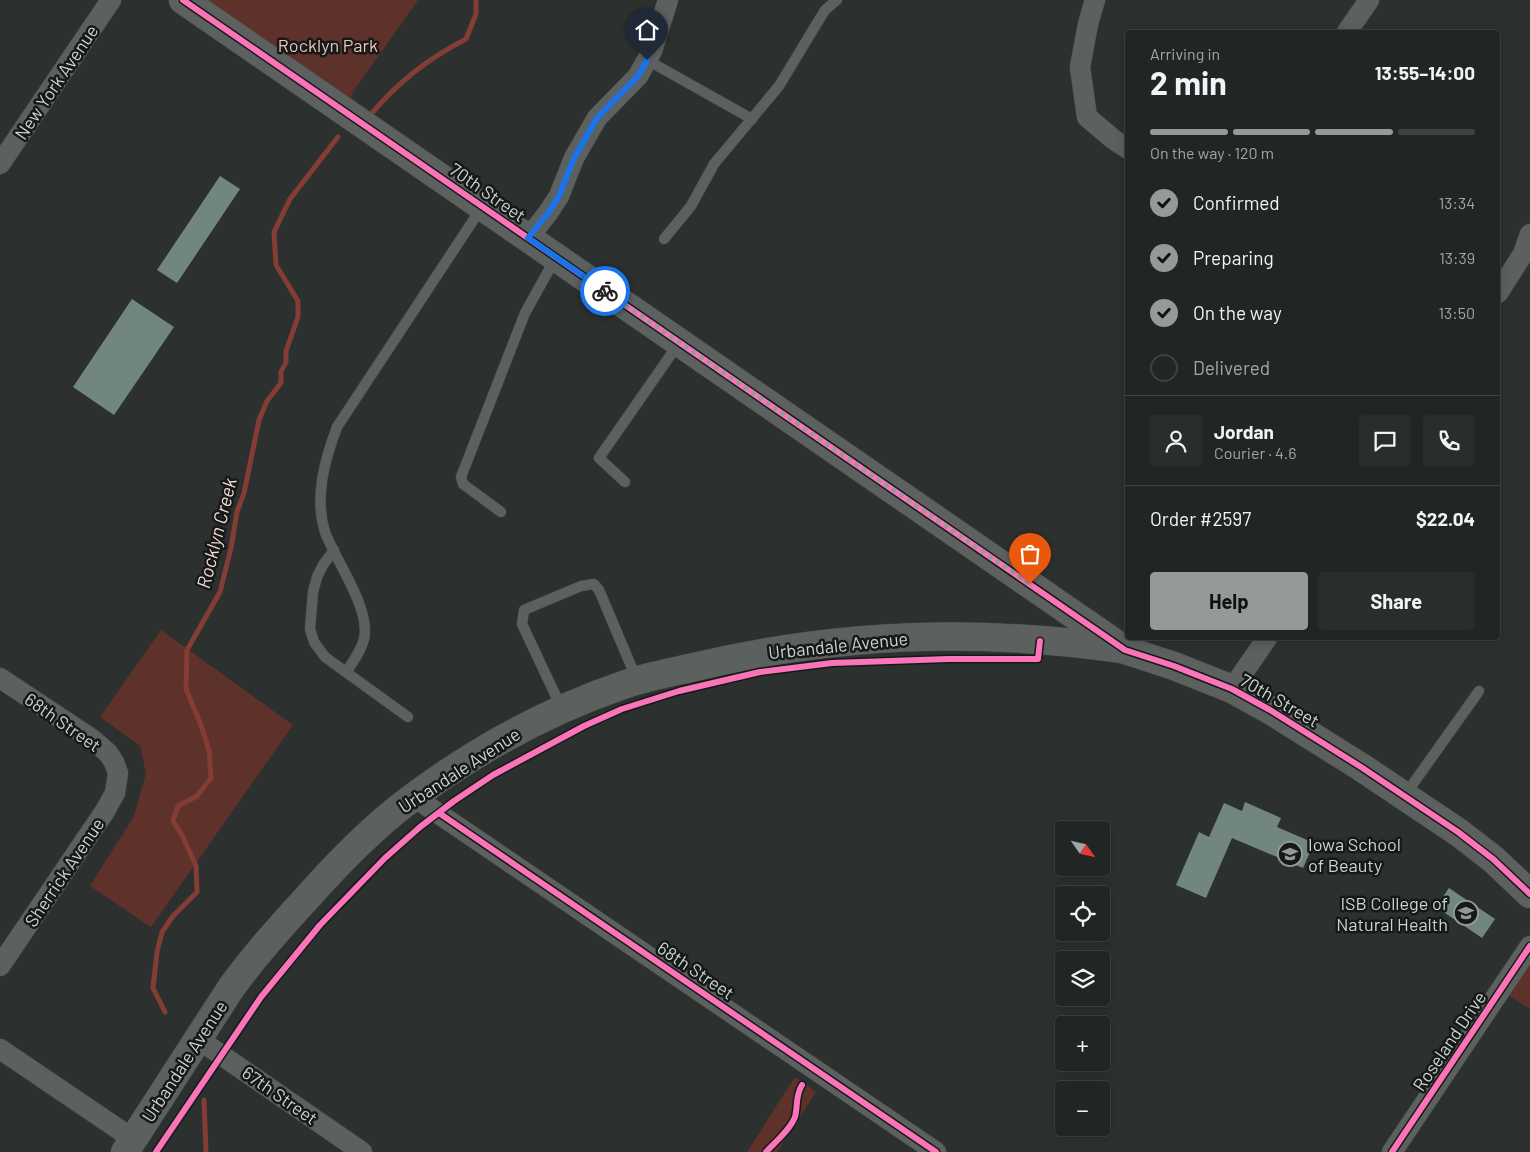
<!DOCTYPE html>
<html lang="en">
<head>
<meta charset="utf-8">
<style>
  body { margin:0; font-family:Barlow,sans-serif; background:#292d2b; color:#f1f3f6; height:100vh; display:flex; flex-direction:column; font-size:19px; white-space:nowrap }
  * { box-sizing:border-box; margin:0 }
  p { font-size:16px; color:#a2a5a6 }
  .icon { flex:none; width:28px; height:28px; fill:none; stroke:currentColor; stroke-width:2; stroke-linecap:round; stroke-linejoin:round }
  .map { position:relative; flex:1; overflow:hidden }
  .drawer { position:absolute; left:1125px; top:30px; width:375px; height:610px; display:flex; flex-direction:column; background:#212523; border-radius:5px; box-shadow:0 2px 12px #0003,0 0 0 1px #3e4241 }
  .drawer>* { flex:none }
  .needle { width:32px; rotate:124deg }
  .controls { position:absolute; left:1055px; top:821px; display:grid; gap:10px }
  .controls a { display:grid; place-items:center; width:55px; height:55px; border-radius:5px; background:#212523; box-shadow:0 2px 12px #0003,0 0 0 1px #3e4241; font-size:25px }
  .pin { position:absolute; display:grid; place-items:center; width:42px; height:42px; color:#fff; margin:-51px -21px; border-radius:50% 50% 50% 0; rotate:-45deg; box-shadow:0 0 5px #0007 }
  .pin .icon { rotate:45deg }
  .courier { position:absolute; display:grid; place-items:center; width:50px; height:50px; margin:-25px; border:4px solid #1a73e8; border-radius:50%; background:#fff; color:#222; box-shadow:0 1px 6px #0007 }
  .headline em { font-style:normal; font-weight:700 }
  .headline div { display:flex; flex-direction:column-reverse }
  .headline { display:flex; align-items:center; justify-content:space-between; height:85px; padding:0 25px }
  h1 { font-size:32px; font-weight:700; line-height:38px }
  .bar { display:grid; grid-template-columns:repeat(4,1fr); gap:8px 5px; align-content:center; height:60px; padding:0 25px }
  .bar i { height:6px; border-radius:4px; background:#3e4241 }
  .bar .selected { background:#949a98 }
  .bar p { grid-column:span 4 }
  .line { display:flex; align-items:center; gap:12px; padding:0 25px; border-top:1px solid #3e4241 }
  .line div { flex:1 }
  .round { display:grid; place-items:center; flex:none; width:52px; height:52px; border-radius:5px; background:#292d2b }
  ol { padding:0 25px; list-style:none }
  li { display:flex; align-items:center; gap:15px; height:55px }
  li p { margin-inline-start:auto }
  li .icon { padding:5px; border-radius:50%; background:#949a98; color:#111; stroke-width:4 }
  li:last-child { color:#a2a5a6 }
  li i { width:28px; height:28px; border:2px solid #3e4241; border-radius:50% }
  .primary-button { display:flex; gap:10px; margin-top:auto; padding:10px 25px }
  .primary-button a { flex:1; height:58px; border-radius:5px; background:#949a98; color:#111; font-size:20px; font-weight:700; line-height:58px; text-align:center }
  .primary-button a+a { background:#292d2b; color:#f1f3f6 }
  .map>svg:first-child { display:block }
  .green { fill:#5e312a }
  .lines { fill:none; stroke-linecap:round; stroke-linejoin:round }
  .stream { stroke:#843d34; stroke-width:5 }
  .building { fill:#71867e }
  .lane-casing { stroke:#494d4c; stroke-width:11 }
  .street-casing { stroke:#494d4c; stroke-width:21 }
  .secondary-casing { stroke:#494d4c; stroke-width:29 }
  .lane { stroke:#5c615f; stroke-width:10 }
  .street { stroke:#5c615f; stroke-width:20 }
  .secondary { stroke:#5c615f; stroke-width:28 }
  .cycleway-casing { stroke:#151a18; stroke-width:9 }
  .cycleway { stroke:#fb73b8; stroke-width:6 }
  .done { stroke:#949a98; stroke-width:5; stroke-dasharray:0 9 }
  .route { stroke:#1a73e8; stroke-width:6 }
  .labels { text-anchor:middle; dominant-baseline:central; stroke-width:5; stroke-linejoin:round; paint-order:stroke }
  .park-label { font-size:18px; fill:#f0c0b8; stroke:#151a18 }
  .street-label { font-size:18px; fill:#ccd3d0; stroke:#151a18 }
  .poi-label { font-size:18px; fill:#ccd3d0; stroke:#151a18; text-anchor:start }
  .water-label { font-size:19px; font-style:italic; fill:#f2dad6; stroke:#151a18 }
</style>
</head>
<body>
<div class="map">
<svg width="1530" height="1152" viewBox="0 0 1530 1152">
  <rect width="100%" height="100%" fill="#2c312f"/>
  <g class="green">
    <path d="M 183,0 L 418,0 L 353,92 L 347,113 Z"/>
    <path d="M 161,630 L 293,725 L 151,927 L 90,886 L 134,816 L 146,773 L 140,746 L 100,717 Z"/>
    <path d="M 1530,946 L 1530,1009 L 1501,990 Z"/>
    <path d="M 795,1077 L 816,1092 L 777,1152 L 747,1152 Z"/>
  </g>
  <g class="lines">
    <g class="stream">
      <path d="M 373,112 C 398,82 431,57 466,39 L 476,14 L 476,0"/>
      <path d="M 165,1012 L 153,988 L 157,952 L 162,932 L 173,916 L 197,892 L 196,866 L 183,837 L 173,821 L 178,806 L 197,796 L 211,778 L 209,750 L 201,725 L 186,689 L 187,650 L 220,592 L 231,548 L 237,512 L 244,493 L 259,420 L 267,401 L 281,383 L 281,372 L 286,362 L 286,351 L 298,317 L 298,301 L 276,265 L 274,232 L 290,199 L 338,137"/>
      <path d="M 204,1100 L 206,1152"/>
    </g>
  </g>
  <g class="building">
    <path d="M 220,176 L 240,189 L 177,283 L 157,270 Z"/>
    <path d="M 132,299 L 174,327 L 114,415 L 73,387 Z"/>
    <path d="M 1245,802 L 1281,818 L 1277,827 L 1314,843 L 1303,868 L 1232,838 L 1206,898 L 1176,885 L 1199,832 L 1209,837 L 1224,803 L 1242,811 Z"/>
    <path d="M 1449,888 L 1495,919 L 1482,938 L 1436,907 Z"/>
  </g>
  <g class="lines">
    <defs>
      <g id="lane">
        <path d="M 647,60 L 752,119"/>
        <path d="M 664,239 L 691,206 L 714,164 L 779,86 L 825,10 L 837,0"/>
        <path d="M 625,482 L 599,458 L 679,343"/>
        <path d="M 501,512 L 463,484 L 461,477 L 525,313 L 555,259"/>
        <path d="M 334,550 L 323,565 L 317,577 L 313,592 L 310,629 L 314,642 L 325,657 L 408,717"/>
        <path d="M 346,672 C 353,662 361,651 364,639 C 371,608 335,560 325,532 C 314,497 325,459 337,427 L 482,207"/>
        <path d="M 562,709 L 522,624 L 524,610 L 581,586 L 594,584 L 599,590 L 637,680"/>
        <path d="M 1405,795 L 1479,691"/>
      </g>
      <g id="street">
        <path d="M 1095,0 L 1088,24 L 1080,67 L 1087,117 L 1113,139 L 1128,149"/>
        <path d="M 1347,32 L 1369,0"/>
        <path d="M 0,164 L 111,0"/>
        <path d="M 528,238 L 548,213 L 559,196 L 574,158 L 597,118 L 638,76 L 652,51 L 668,0"/>
        <path d="M 1498,293 L 1523,254 L 1530,234"/>
        <path d="M 0,678 L 92,739 L 108,753 L 114,762 L 118,773 L 115,793 L 105,811 L 0,966"/>
        <path d="M 1232,689 L 1267,638"/>
        <path d="M 414,797 L 936,1152"/>
        <path d="M 198,1039 L 362,1152"/>
        <path d="M 0,1049 L 133,1139"/>
        <path d="M 1392,1152 L 1530,946"/>
      </g>
      <g id="secondary">
        <path d="M 183,0 L 1125,650 L 1174,666 L 1232,689 L 1270,710 L 1361,767 L 1458,832 L 1493,859 L 1530,894"/>
        <path d="M 125,1152 L 231,988 C 254,956 280,927 306,899 C 336,865 368,832 404,804 C 471,753 546,711 626,684 C 646,677 668,673 690,668 C 831,634 978,628 1121,649"/>
      </g>
    </defs>
    <use href="#lane" class="lane-casing"/>
    <use href="#street" class="street-casing"/>
    <use href="#secondary" class="secondary-casing"/>
    <use href="#lane" class="lane"/>
    <use href="#street" class="street"/>
    <use href="#secondary" class="secondary"/>
    <defs>
      <g id="cycleway">
        <path d="M 183,0 L 1125,650 L 1174,666 L 1232,689 L 1270,710 L 1361,767 L 1458,832 L 1493,859 L 1530,894"/>
        <path d="M 439,813 L 936,1152"/>
        <path d="M 156,1152 L 261,997 L 320,925 L 385,858 L 420,827 L 454,801 L 493,775 L 584,726 L 622,709 L 679,691 L 760,672 L 832,663 L 948,659 L 1038,659 L 1040,641"/>
        <path d="M 766,1152 C 775,1142 790,1130 795,1117 C 798,1106 795,1096 802,1085"/>
        <path d="M 1392,1152 L 1530,946"/>
      </g>
    </defs>
    <use href="#cycleway" class="cycleway-casing"/>
    <use href="#cycleway" class="cycleway"/>
  </g>
  <g class="lines">
    <path class="done" d="M 605,291 L 1030,584"/>
    <path class="route" d="M 605,291 L 528,238 L 548,213 L 559,196 L 574,158 L 597,118 L 638,76 L 647,60"/>
  </g>
  <defs>
    <symbol id="school-ring" viewBox="-11 -11 22 22"><circle r="9.5" fill="#151a18" stroke="#949a98" stroke-width="1.5"/><path d="M0-5L7-2L0 1L-7-2ZM-4 1L0 2.5L4 1V4Q0 6-4 4Z" fill="#949a98"/></symbol>
  </defs>
  <g fill-rule="evenodd">
    <use href="#school-ring" x="1276" y="840" width="28" height="28"/>
    <use href="#school-ring" x="1452" y="899" width="28" height="28"/>
  </g>
  <g class="labels">
    <g class="park-label">
      <text x="328" y="45">Rocklyn Park</text>
    </g>
    <g class="street-label">
      <text transform="translate(56 82) rotate(-56)">New York Avenue</text>
      <text transform="translate(488 192) rotate(35)">70th Street</text>
      <text transform="translate(838 645) rotate(-6)">Urbandale Avenue</text>
      <text transform="translate(1280 700) rotate(30)">70th Street</text>
      <text transform="translate(63 722) rotate(35)">68th Street</text>
      <text transform="translate(459 770) rotate(-33)">Urbandale Avenue</text>
      <text transform="translate(64 872) rotate(-56)">Sherrick Avenue</text>
      <text transform="translate(696 970) rotate(34)">68th Street</text>
      <text transform="translate(1449 1041) rotate(-56)">Roseland Drive</text>
      <text transform="translate(184 1061) rotate(-57)">Urbandale Avenue</text>
      <text transform="translate(280 1095) rotate(35)">67th Street</text>
    </g>
    <g class="poi-label">
      <text x="1308" y="844">Iowa School<tspan x="1308" dy="21">of Beauty</tspan></text>
      <text x="1448" y="903" text-anchor="end">ISB College of<tspan x="1448" dy="21">Natural Health</tspan></text>
    </g>
    <g class="water-label">
      <text transform="translate(216 533) rotate(-76)">Rocklyn Creek</text>
    </g>
  </g>
</svg>
<div class="controls">
<a><svg class="needle" viewBox="-14 -14 28 28"><path d="M0-13l5 13h-10z" fill="#e53935"/><path d="M0 13l5-13h-10z" fill="#a2a5a6"/></svg></a>
<a><svg class="icon" aria-label="locate" viewBox="0 0 24 24"><circle cx="12" cy="12" r="6"/><path d="M12 2v4M12 18v4M2 12h4M18 12h4"/></svg></a>
<a><svg class="icon" aria-label="layers" viewBox="0 0 24 24"><path d="M12 4l9 5-9 5-9-5zM3 14l9 5 9-5"/></svg></a>
<a>+</a>
<a>−</a>
</div>
<div class="pin" style="left:1030px;top:584px;background:#ea580c"><svg class="icon" aria-label="bag" viewBox="0 0 24 24"><path d="M5 8h14l-1 12H6zM9 8a3 3 0 0 1 6 0"/></svg></div>
<div class="pin" style="left:647px;top:60px;background:#1f2937"><svg class="icon" aria-label="home" viewBox="0 0 24 24"><path d="M3 11l9-7 9 7M6 9v11h12V9"/></svg></div>
<div class="courier" style="left:605px;top:291px"><svg class="icon" aria-label="bike" viewBox="0 0 24 24"><circle cx="6" cy="16" r="4"/><circle cx="18" cy="16" r="4"/><path d="M6 16l4-8h5l3 8M10 8l3 8H6M13 5h3"/></svg></div>
<section class="drawer">
<div class="headline"><div><h1>2 min</h1><p>Arriving in</p></div><em>13:55–14:00</em></div>
<div class="bar"><i class="selected"></i><i class="selected"></i><i class="selected"></i><i></i><p>On the way · 120 m</p></div>
<ol>
<li><svg class="icon" aria-label="check" viewBox="0 0 24 24"><path d="M5 12l5 5 9-10"/></svg>Confirmed<p>13:34</p></li>
<li><svg class="icon" aria-label="check" viewBox="0 0 24 24"><path d="M5 12l5 5 9-10"/></svg>Preparing<p>13:39</p></li>
<li><svg class="icon" aria-label="check" viewBox="0 0 24 24"><path d="M5 12l5 5 9-10"/></svg>On the way<p>13:50</p></li>
<li><i></i>Delivered</li>
</ol>
<div class="line" style="height:90px"><a class="round"><svg class="icon" aria-label="person" viewBox="0 0 24 24"><circle cx="12" cy="8" r="4"/><path d="M4 21q1-7 8-7t8 7"/></svg></a><div><b>Jordan</b><p>Courier · 4.6</p></div><a class="round"><svg class="icon" aria-label="chat" viewBox="0 0 24 24"><path d="M4 5h16v11H9l-5 4z"/></svg></a><a class="round"><svg class="icon" aria-label="phone" viewBox="0 0 24 24"><path d="M5 4h4l2 5-3 2q2 4 5 5l2-3 5 2v4C11 20 4 13 5 4z"/></svg></a></div>
<div class="line" style="height:65px"><div>Order #2597</div><b>$22.04</b></div>
<div class="primary-button"><a>Help</a><a>Share</a></div>
</section>
</div>
</body>
</html>
